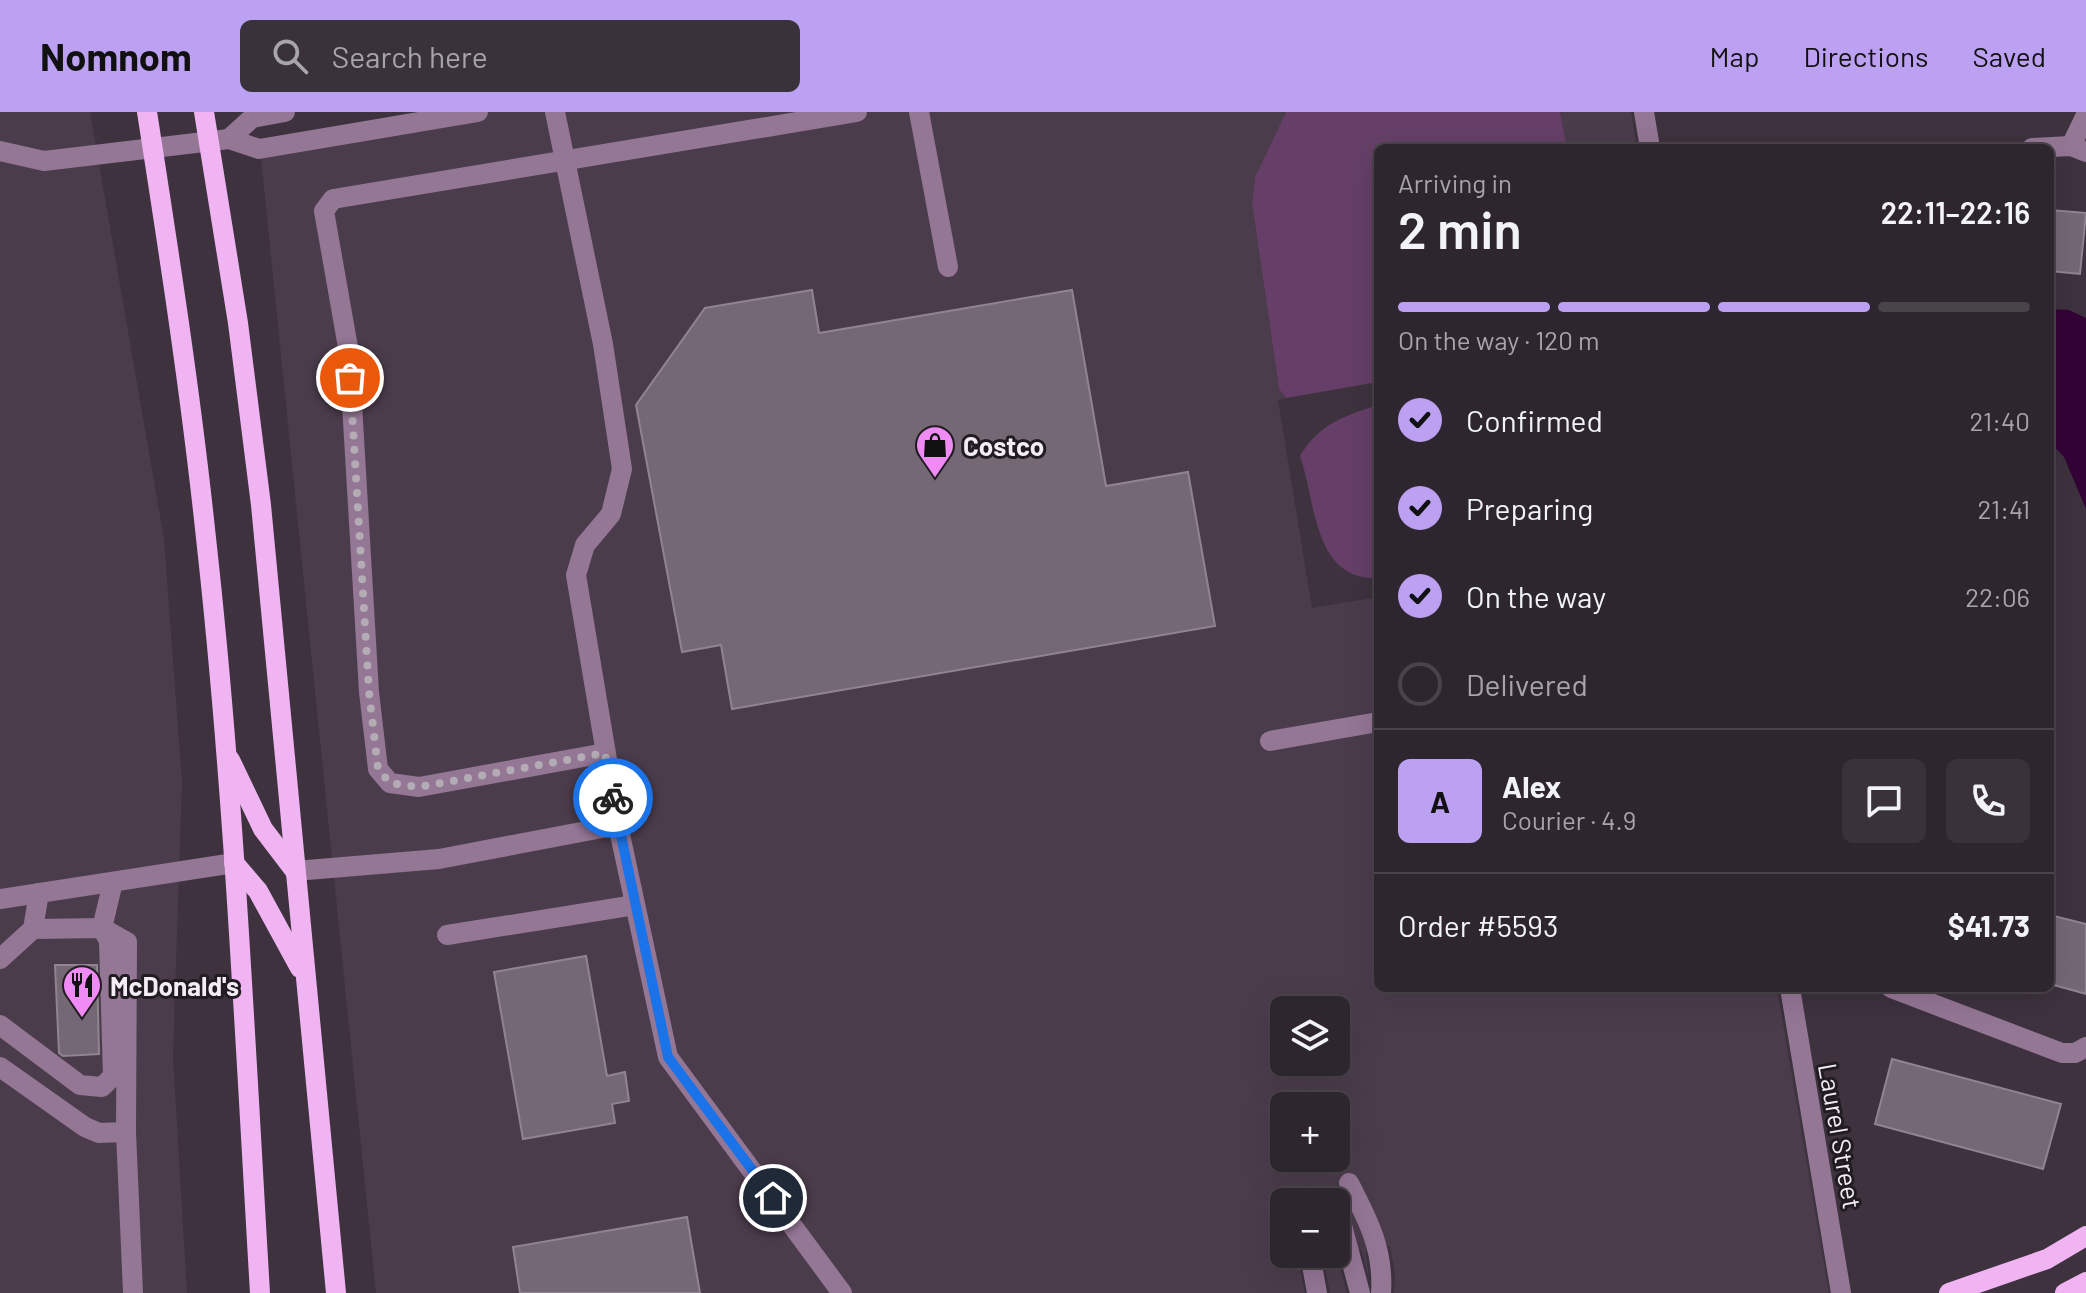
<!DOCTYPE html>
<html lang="en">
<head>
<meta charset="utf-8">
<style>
  body { margin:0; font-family:Barlow,sans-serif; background:#3a323a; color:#f1f3f6; height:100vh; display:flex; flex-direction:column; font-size:30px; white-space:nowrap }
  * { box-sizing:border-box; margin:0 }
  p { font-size:26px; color:#a7a5aa }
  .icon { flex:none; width:44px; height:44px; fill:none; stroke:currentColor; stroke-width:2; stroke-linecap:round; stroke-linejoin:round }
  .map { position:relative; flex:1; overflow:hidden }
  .side { position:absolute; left:1374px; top:32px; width:680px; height:848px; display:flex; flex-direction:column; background:#2e262e; border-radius:12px; box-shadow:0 8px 32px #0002,0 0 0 2px #49434a }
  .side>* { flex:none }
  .buttons { position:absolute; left:1270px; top:884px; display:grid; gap:16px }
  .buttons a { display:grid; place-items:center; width:80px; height:80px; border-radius:12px; background:#2e262e; box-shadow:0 8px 32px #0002,0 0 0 2px #49434a; font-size:40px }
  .pin { position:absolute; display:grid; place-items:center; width:68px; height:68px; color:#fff; margin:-34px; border:4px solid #fff; border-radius:50%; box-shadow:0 2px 8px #0007 }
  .courier { position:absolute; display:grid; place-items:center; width:80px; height:80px; margin:-40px; border:6px solid #1a73e8; border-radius:50%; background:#fff; color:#222; box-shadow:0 2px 10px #0007 }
  .head em { font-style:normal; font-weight:600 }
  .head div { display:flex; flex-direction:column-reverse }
  .head { display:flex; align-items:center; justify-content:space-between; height:136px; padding:0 24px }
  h1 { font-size:52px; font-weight:600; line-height:60px }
  .bar { display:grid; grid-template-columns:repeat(4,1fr); gap:12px 8px; align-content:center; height:96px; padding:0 24px }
  .bar i { height:10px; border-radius:6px; background:#49434a }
  .bar .current { background:#bca0f2 }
  .bar p { grid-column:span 4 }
  .line { display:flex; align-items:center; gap:20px; padding:0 24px; border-top:2px solid #49434a }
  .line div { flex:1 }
  .round { display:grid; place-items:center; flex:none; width:84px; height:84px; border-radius:12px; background:#3a323a }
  ol { padding:0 24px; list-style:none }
  li { display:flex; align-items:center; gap:24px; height:88px }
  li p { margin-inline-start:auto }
  li .icon { padding:8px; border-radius:50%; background:#bca0f2; color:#111; stroke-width:4 }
  li:last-child { color:#a7a5aa }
  li i { width:44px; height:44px; border:4px solid #49434a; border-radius:50% }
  header { display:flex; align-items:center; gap:48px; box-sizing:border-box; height:112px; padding:0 40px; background:#bca0f2; color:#111 }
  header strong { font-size:38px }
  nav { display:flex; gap:44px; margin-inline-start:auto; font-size:28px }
  .search { width:560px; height:72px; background:#3a323a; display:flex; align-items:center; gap:20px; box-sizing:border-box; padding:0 28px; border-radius:12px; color:#a7a5aa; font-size:30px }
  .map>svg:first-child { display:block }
  .built { fill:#4b3c4b; fill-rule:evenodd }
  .green { fill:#653f67 }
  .water { fill:#330337 }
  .building { fill:#746874; stroke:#918491; stroke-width:2 }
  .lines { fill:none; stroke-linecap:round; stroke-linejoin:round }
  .minor { stroke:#947695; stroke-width:20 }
  .major { stroke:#f0b4f3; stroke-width:20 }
  .done { stroke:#b4acb5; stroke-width:8; stroke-dasharray:0 14.4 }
  .route { stroke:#1a73e8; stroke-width:10 }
  .labels { text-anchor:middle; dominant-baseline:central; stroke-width:6; stroke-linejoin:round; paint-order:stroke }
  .poi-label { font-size:26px; font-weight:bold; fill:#f4edf5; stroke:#211c21; text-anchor:start }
  .street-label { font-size:26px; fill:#f4edf5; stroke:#211c21 }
</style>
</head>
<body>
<header>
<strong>Nomnom</strong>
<div class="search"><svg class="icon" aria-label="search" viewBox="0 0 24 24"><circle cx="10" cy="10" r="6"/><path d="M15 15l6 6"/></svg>Search here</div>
<nav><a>Map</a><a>Directions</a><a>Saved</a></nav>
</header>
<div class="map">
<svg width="2086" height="1181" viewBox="0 0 2086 1181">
  <rect width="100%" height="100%" fill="#3d323e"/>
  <g class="built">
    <path d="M 0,0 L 90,0 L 164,427 L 182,670 L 173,945 L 187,1181 L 0,1181 Z"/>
    <path d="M 463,0 L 1286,0 L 1255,65 L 1252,91 L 1279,277 L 1286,286 L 1278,288 L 1312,496 L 1378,485 L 1378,876 L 1777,876 L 1829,1181 L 1394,1181 L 1395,1161 L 1390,1134 L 1366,1139 L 1369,1167 L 1361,1138 L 1337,1145 L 1347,1181 L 1330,1181 L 1323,1146 L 1299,1150 L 1305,1181 L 376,1181 L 260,36 ZM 1284,898 L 1336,898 L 1336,950 L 1284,950 ZM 1284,994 L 1336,994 L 1336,1046 L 1284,1046 ZM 1284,1090 L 1336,1090 L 1336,1142 L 1284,1142 Z"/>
    <path d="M 1560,0 L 1631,0 L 1637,36 L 1567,36 Z"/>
  </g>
  <g class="green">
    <path d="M 1286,0 L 1560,0 L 1567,36 L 1378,36 L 1378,270 L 1286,286 L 1279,277 L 1252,91 L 1255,65 Z"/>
    <path d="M 1378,293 L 1378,466 C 1313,469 1316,389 1300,344 C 1319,312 1344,304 1378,293 Z"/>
  </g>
  <path class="water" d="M 2050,197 L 2069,198 L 2086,206 L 2086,397 L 2064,345 L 2050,330 Z"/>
  <g class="building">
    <path d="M 2050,98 L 2086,101 L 2080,162 L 2050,159 Z"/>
    <path d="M 812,178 L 819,221 L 1072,178 L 1106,374 L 1188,360 L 1215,514 L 732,597 L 721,533 L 682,540 L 636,293 L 705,196 Z"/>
    <path d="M 2050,803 L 2086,812 L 2086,882 L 2050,872 Z"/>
    <path d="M 586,844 L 607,964 L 625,960 L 629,989 L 612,992 L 615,1011 L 523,1027 L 494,860 Z"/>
    <path d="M 55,853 L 97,853 L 99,942 L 63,944 L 59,941 Z"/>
    <path d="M 1892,947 L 2061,992 L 2043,1057 L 1875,1012 Z"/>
    <path d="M 687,1105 L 700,1181 L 520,1181 L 513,1135 Z"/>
  </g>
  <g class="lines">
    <g class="minor">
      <path d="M 555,0 L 603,232 L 622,357 L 611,402 L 585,433 L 576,463 L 618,713 L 668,945 L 842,1181"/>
      <path d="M 919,0 L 948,155"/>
      <path d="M 1644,0 L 1650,36"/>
      <path d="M 229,27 L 252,6 L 285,0"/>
      <path d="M 2071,34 L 2086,3"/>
      <path d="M 2032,36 L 2071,34 L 2086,40"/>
      <path d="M 0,39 L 44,49 L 229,27 L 259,37 L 478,0"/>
      <path d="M 1270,629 L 1378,610"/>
      <path d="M 605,641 L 419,675 L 390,671 L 378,657 L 369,580 L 349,241 L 324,99 L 333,87 L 857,0"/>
      <path d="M 295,759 L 439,747 L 618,713"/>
      <path d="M 0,787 L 234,751"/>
      <path d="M 33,817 L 102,816 L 127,830 L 126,1020"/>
      <path d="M 447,823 L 635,793"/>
      <path d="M 0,847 L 33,817 L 39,781"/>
      <path d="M 1790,876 L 1841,1181"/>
      <path d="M 1891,876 L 2062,941 L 2075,941 L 2086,935"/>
      <path d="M 0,913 L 80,973 L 102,975 L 113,964 L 109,829 L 102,816 L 113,770"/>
      <path d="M 0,955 L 85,1015 L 99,1021 L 126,1020 L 133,1181"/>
      <path d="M 1349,1071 C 1368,1108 1384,1138 1381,1181"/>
      <path d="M 1300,1085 L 1301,1090"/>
      <path d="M 1336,1091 L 1360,1181"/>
      <path d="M 1310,1142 L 1317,1181"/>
    </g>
    <g class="major">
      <path d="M 147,0 C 169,141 191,283 206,426 C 234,677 245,929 260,1181"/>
      <path d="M 204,0 L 238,211 L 261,393 L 336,1181"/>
      <path d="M 230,648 L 263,717 L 295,759"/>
      <path d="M 234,751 L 258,779 L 300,856"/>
      <path d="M 1949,1181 L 2047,1147 L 2086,1124"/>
      <path d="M 2065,1181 L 2086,1170"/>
    </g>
  </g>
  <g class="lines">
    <path class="done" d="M 350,266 L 369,580 L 378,657 L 390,671 L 419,675 L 605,641 L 613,686"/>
    <path class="route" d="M 613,686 L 668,945 L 773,1086"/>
  </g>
  <defs>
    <symbol id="shop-pin" viewBox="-11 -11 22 30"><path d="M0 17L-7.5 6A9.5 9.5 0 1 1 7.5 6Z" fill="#f08bf6" stroke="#211c21"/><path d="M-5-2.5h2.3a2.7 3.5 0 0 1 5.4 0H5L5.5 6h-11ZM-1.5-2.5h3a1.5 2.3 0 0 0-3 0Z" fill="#111"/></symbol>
    <symbol id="restaurant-pin" viewBox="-11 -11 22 30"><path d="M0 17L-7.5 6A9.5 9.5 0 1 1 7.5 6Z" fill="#f08bf6" stroke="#211c21"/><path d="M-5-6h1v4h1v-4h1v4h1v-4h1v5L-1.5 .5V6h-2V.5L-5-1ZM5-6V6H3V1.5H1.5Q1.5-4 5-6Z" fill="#111"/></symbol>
  </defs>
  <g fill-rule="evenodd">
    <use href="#shop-pin" x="913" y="311" width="44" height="60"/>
    <use href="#restaurant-pin" x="60" y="851" width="44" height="60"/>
  </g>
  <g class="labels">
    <g class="poi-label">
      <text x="963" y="333">Costco</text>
      <text x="110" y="873">McDonald's</text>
    </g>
    <g class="street-label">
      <text transform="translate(1841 1024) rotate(80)">Laurel Street</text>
    </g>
  </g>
</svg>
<div class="buttons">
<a><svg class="icon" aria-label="layers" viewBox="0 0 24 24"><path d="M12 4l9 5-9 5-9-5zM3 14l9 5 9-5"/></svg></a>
<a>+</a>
<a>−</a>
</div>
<div class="pin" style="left:350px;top:266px;background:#ea580c"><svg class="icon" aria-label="bag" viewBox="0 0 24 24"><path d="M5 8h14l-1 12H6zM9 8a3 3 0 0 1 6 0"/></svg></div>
<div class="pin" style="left:773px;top:1086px;background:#1f2937"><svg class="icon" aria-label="home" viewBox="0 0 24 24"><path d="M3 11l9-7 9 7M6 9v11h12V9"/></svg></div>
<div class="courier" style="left:613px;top:686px"><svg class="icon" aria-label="bike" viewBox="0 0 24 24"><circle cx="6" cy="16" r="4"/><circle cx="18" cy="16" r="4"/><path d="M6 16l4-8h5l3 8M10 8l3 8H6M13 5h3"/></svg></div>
<section class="side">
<div class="head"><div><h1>2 min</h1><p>Arriving in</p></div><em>22:11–22:16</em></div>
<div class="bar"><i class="current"></i><i class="current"></i><i class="current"></i><i></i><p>On the way · 120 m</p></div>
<ol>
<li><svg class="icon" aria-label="check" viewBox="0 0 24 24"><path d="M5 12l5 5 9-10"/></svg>Confirmed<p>21:40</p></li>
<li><svg class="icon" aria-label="check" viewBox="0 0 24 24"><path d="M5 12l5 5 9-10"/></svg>Preparing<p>21:41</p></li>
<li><svg class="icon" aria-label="check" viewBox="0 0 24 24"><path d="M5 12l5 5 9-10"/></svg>On the way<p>22:06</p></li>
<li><i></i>Delivered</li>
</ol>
<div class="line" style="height:144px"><b class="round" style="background:#bca0f2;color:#111">A</b><div><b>Alex</b><p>Courier · 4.9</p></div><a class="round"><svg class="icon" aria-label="chat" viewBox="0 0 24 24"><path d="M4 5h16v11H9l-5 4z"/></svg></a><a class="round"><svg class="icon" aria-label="phone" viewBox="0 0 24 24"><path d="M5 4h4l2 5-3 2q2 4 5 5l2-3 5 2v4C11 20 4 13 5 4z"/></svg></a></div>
<div class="line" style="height:104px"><div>Order #5593</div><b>$41.73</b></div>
</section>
</div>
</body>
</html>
